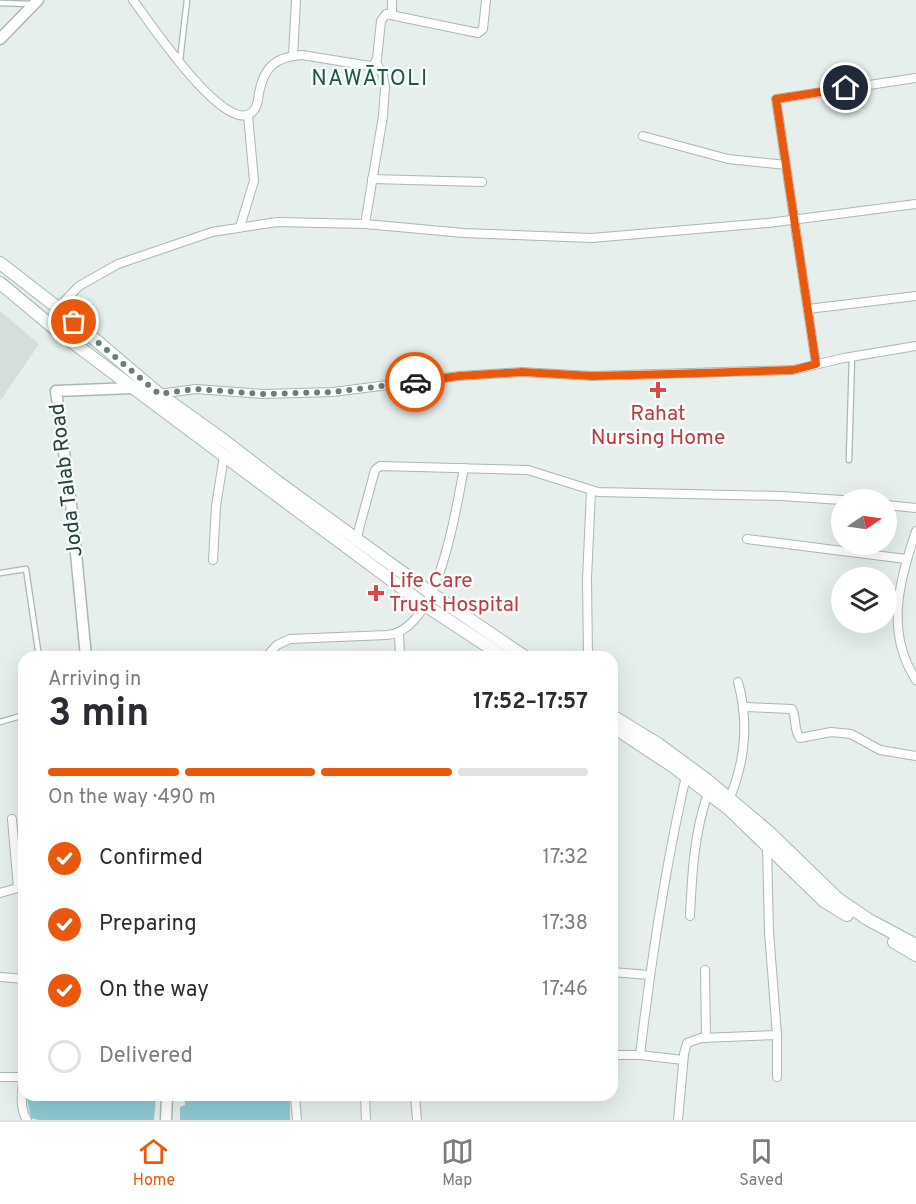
<!DOCTYPE html>
<html lang="en">
<head>
<meta charset="utf-8">
<style>
  body { margin:0; font-family:Overpass,sans-serif; background:#f7f7f7; color:#2b2b33; height:100vh; display:flex; flex-direction:column; font-size:22px; white-space:nowrap }
  * { box-sizing:border-box; margin:0 }
  p { font-size:20px; color:#7c7c81 }
  .icon { flex:none; width:33px; height:33px; fill:none; stroke:currentColor; stroke-width:2; stroke-linecap:round; stroke-linejoin:round }
  .map { position:relative; flex:1; overflow:hidden }
  .drawer { position:absolute; left:18px; top:651px; width:600px; height:450px; display:flex; flex-direction:column; background:#fff; border-radius:18px; box-shadow:0 6px 24px #0002 }
  .drawer>* { flex:none }
  .needle { width:39px; rotate:77deg }
  .tools { position:absolute; left:831px; top:489px; display:grid; gap:12px }
  .tools a { display:grid; place-items:center; width:66px; height:66px; border-radius:50%; background:#fff; box-shadow:0 6px 24px #0002; font-size:30px }
  .pin { position:absolute; display:grid; place-items:center; width:51px; height:51px; color:#fff; margin:-26px; border:3px solid #fff; border-radius:50%; box-shadow:0 2px 6px #0007 }
  .courier { position:absolute; display:grid; place-items:center; width:60px; height:60px; margin:-30px; border:4px solid #ea580c; border-radius:50%; background:#fff; color:#222; box-shadow:0 2px 8px #0007 }
  .headline em { font-style:normal; font-weight:700 }
  .headline div { display:flex; flex-direction:column-reverse }
  .headline { display:flex; align-items:center; justify-content:space-between; height:102px; padding:0 30px }
  h1 { font-size:39px; font-weight:700; line-height:45px }
  .bar { display:grid; grid-template-columns:repeat(4,1fr); gap:9px 6px; align-content:center; height:72px; padding:0 30px }
  .bar i { height:8px; border-radius:4px; background:#e1e1e2 }
  .bar .on { background:#ea580c }
  .bar p { grid-column:span 4 }
  ol { padding:0 30px; list-style:none }
  li { display:flex; align-items:center; gap:18px; height:66px }
  li p { margin-inline-start:auto }
  li .icon { padding:6px; border-radius:50%; background:#ea580c; color:#fff; stroke-width:4 }
  li:last-child { color:#7c7c81 }
  li i { width:33px; height:33px; border:3px solid #e1e1e2; border-radius:50% }
  .menu { display:flex; justify-content:space-around; align-items:center; height:84px; border-top:2px solid #e1e1e2; background:#fff; font-size:16px; color:#7c7c81 }
  .menu a { display:grid; justify-items:center; gap:3px }
  .menu .on { color:#ea580c }
  .map>svg:first-child { display:block }
  .built { fill:#d4dfda }
  .water { fill:#8ec9d4 }
  .lines { fill:none; stroke-linecap:round; stroke-linejoin:round }
  .service-casing { stroke:#a8b8b2; stroke-width:7 }
  .minor-casing { stroke:#a8b8b2; stroke-width:10 }
  .tertiary-casing { stroke:#a8b8b2; stroke-width:13 }
  .secondary-casing { stroke:#a4bbb3; stroke-width:14 }
  .service { stroke:#fff; stroke-width:4.5 }
  .minor { stroke:#fff; stroke-width:8 }
  .tertiary { stroke:#fff; stroke-width:10 }
  .secondary { stroke:#fff; stroke-width:12 }
  .done { stroke:#687f78; stroke-width:6; stroke-dasharray:0 10.8 }
  .route { stroke:#ea580c; stroke-width:8 }
  .health-dot { fill:#e0444e; stroke:#f7fbf9; stroke-width:2 }
  .labels { text-anchor:middle; dominant-baseline:central; stroke-width:5; stroke-linejoin:round; paint-order:stroke }
  .health-label { font-size:21px; fill:#be3a42; stroke:#f7fbf9 }
  .street-label { font-size:21px; fill:#24423a; stroke:#f7fbf9 }
  .neighbourhood-label { font-size:22px; letter-spacing:1.5px; fill:#1f5548; stroke:#f7fbf9 }
</style>
</head>
<body>
<div class="map">
<svg width="916" height="1120" viewBox="0 0 916 1120">
  <rect width="100%" height="100%" fill="#e6efeb"/>
  <path class="built" d="M 0,311 L 39,344 L 0,401 Z"/>
  <g class="water">
    <path d="M 28,1095 L 156,1095 L 154,1120 L 39,1120 L 31,1118 L 27,1099 Z"/>
    <path d="M 185,1095 L 290,1095 L 290,1120 L 180,1120 L 180,1107 L 185,1105 Z"/>
  </g>
  <g class="lines">
    <defs>
      <g id="service">
        <path d="M 0,3 L 30,4"/>
        <path d="M 180,60 L 187,0"/>
        <path d="M 849,460 L 852,356"/>
        <path d="M 0,573 L 26,569 L 39,657"/>
        <path d="M 0,722 L 24,715"/>
      </g>
      <g id="minor">
        <path d="M 133,0 C 146,17 229,143 254,110 C 258,106 258,99 259,93 C 264,67 275,57 302,55 L 370,66 L 374,64 L 377,59 L 381,21 L 386,14 L 478,33 L 483,29 L 486,0"/>
        <path d="M 392,0 L 392,14"/>
        <path d="M 293,56 L 296,0"/>
        <path d="M 643,136 L 728,159 L 786,165"/>
        <path d="M 372,179 L 482,182"/>
        <path d="M 365,224 L 383,116 L 385,87 L 383,75 L 376,62"/>
        <path d="M 240,227 L 254,181 L 248,115"/>
        <path d="M 58,308 L 79,286 L 118,264 L 212,232 L 277,222 L 365,224 L 464,233 L 592,238 L 768,223 L 916,204"/>
        <path d="M 808,309 L 916,296"/>
        <path d="M 816,364 L 776,99 L 916,78"/>
        <path d="M 159,394 L 196,389 L 263,394 L 333,392 L 459,376 L 522,372 L 592,376 L 793,370 L 844,358 L 916,346"/>
        <path d="M 886,505 L 916,508"/>
        <path d="M 916,531 C 899,581 885,632 916,680"/>
        <path d="M 747,539 L 906,559"/>
        <path d="M 356,540 L 375,470 L 380,466 L 528,470 L 598,492 L 781,496 L 842,500"/>
        <path d="M 213,560 L 216,506 L 224,456"/>
        <path d="M 399,633 L 400,657"/>
        <path d="M 266,657 L 277,645 L 290,639 L 387,635 C 439,631 456,509 464,468"/>
        <path d="M 588,657 L 587,579 L 591,491"/>
        <path d="M 745,707 L 792,709 C 797,717 793,730 800,738 L 831,732 L 851,734 L 880,750 L 916,756"/>
        <path d="M 729,800 C 745,762 749,722 738,682"/>
        <path d="M 0,893 L 18,888 L 12,819"/>
        <path d="M 690,916 C 692,874 694,833 708,793"/>
        <path d="M 705,970 L 706,1038"/>
        <path d="M 612,972 L 649,975"/>
        <path d="M 0,977 L 24,979"/>
        <path d="M 777,1035 L 777,1077"/>
        <path d="M 612,1055 L 640,1055 L 683,1060"/>
        <path d="M 640,1055 C 651,961 665,868 686,776"/>
        <path d="M 24,1075 C 22,1089 19,1108 27,1120"/>
        <path d="M 0,1077 L 24,1077"/>
        <path d="M 295,1095 L 297,1120"/>
        <path d="M 365,1095 L 366,1120"/>
        <path d="M 415,1095 L 417,1120"/>
        <path d="M 678,1120 L 684,1054 L 687,1043 L 701,1038 L 777,1035 L 769,932 L 767,846"/>
      </g>
      <g id="tertiary">
        <path d="M 0,39 L 38,0"/>
        <path d="M 86,657 L 72,512 L 56,391 L 133,388 L 136,386"/>
        <path d="M 166,1120 L 167,1095"/>
      </g>
      <g id="secondary">
        <path d="M 0,263 L 58,308 L 159,394 L 226,442 L 275,480 L 432,594 L 525,657"/>
        <path d="M 0,283 L 60,333 L 270,490 L 425,605 L 504,657"/>
        <path d="M 612,716 L 658,744 L 707,780 L 770,833 L 838,899 L 869,920 L 916,945"/>
        <path d="M 612,726 L 674,767 L 729,809 L 824,901 L 847,915"/>
        <path d="M 894,942 L 916,955"/>
      </g>
    </defs>
    <use href="#service" class="service-casing"/>
    <use href="#minor" class="minor-casing"/>
    <use href="#tertiary" class="tertiary-casing"/>
    <use href="#secondary" class="secondary-casing"/>
    <use href="#service" class="service"/>
    <use href="#minor" class="minor"/>
    <use href="#tertiary" class="tertiary"/>
    <use href="#secondary" class="secondary"/>
  </g>
  <g class="lines">
    <path class="done" d="M 74,322 L 159,394 L 196,389 L 263,394 L 333,392 L 415,382"/>
    <path class="route" d="M 415,382 L 459,376 L 522,372 L 592,376 L 669,374 L 793,370 L 816,364 L 776,99 L 846,88"/>
  </g>
  <g class="health-dot">
    <path d="M655 381h6v6h6v6h-6v6h-6v-6h-6v-6h6z"/>
    <path d="M373 584h6v6h6v6h-6v6h-6v-6h-6v-6h6z"/>
  </g>
  <g class="labels">
    <g class="health-label">
      <text x="658" y="414">Rahat<tspan x="658" dy="24">Nursing Home</tspan></text>
      <text x="389" y="581" text-anchor="start">Life Care<tspan x="389" dy="24">Trust Hospital</tspan></text>
    </g>
    <g class="street-label">
      <text transform="translate(67 480) rotate(-97)">Joda Talab Road</text>
    </g>
    <g class="neighbourhood-label">
      <text x="370" y="79">NAWĀTOLI</text>
    </g>
  </g>
</svg>
<div class="tools">
<a><svg class="needle" viewBox="-14 -14 28 28"><path d="M0-13l5 13h-10z" fill="#e53935"/><path d="M0 13l5-13h-10z" fill="#7c7c81"/></svg></a>
<a><svg class="icon" aria-label="layers" viewBox="0 0 24 24"><path d="M12 4l9 5-9 5-9-5zM3 14l9 5 9-5"/></svg></a>
</div>
<div class="pin" style="left:74px;top:322px;background:#ea580c"><svg class="icon" aria-label="bag" viewBox="0 0 24 24"><path d="M5 8h14l-1 12H6zM9 8a3 3 0 0 1 6 0"/></svg></div>
<div class="pin" style="left:846px;top:88px;background:#1f2937"><svg class="icon" aria-label="home" viewBox="0 0 24 24"><path d="M3 11l9-7 9 7M6 9v11h12V9"/></svg></div>
<div class="courier" style="left:415px;top:382px"><svg class="icon" aria-label="car" viewBox="0 0 24 24"><path d="M5 17H2v-5l4-1 3-4h7l3 4 3 1v5h-3M9 17h6M6 11h13"/><circle cx="7" cy="17" r="2"/><circle cx="17" cy="17" r="2"/></svg></div>
<section class="drawer">
<div class="headline"><div><h1>3 min</h1><p>Arriving in</p></div><em>17:52–17:57</em></div>
<div class="bar"><i class="on"></i><i class="on"></i><i class="on"></i><i></i><p>On the way · 490 m</p></div>
<ol>
<li><svg class="icon" aria-label="check" viewBox="0 0 24 24"><path d="M5 12l5 5 9-10"/></svg>Confirmed<p>17:32</p></li>
<li><svg class="icon" aria-label="check" viewBox="0 0 24 24"><path d="M5 12l5 5 9-10"/></svg>Preparing<p>17:38</p></li>
<li><svg class="icon" aria-label="check" viewBox="0 0 24 24"><path d="M5 12l5 5 9-10"/></svg>On the way<p>17:46</p></li>
<li><i></i>Delivered</li>
</ol>
</section>
</div>
<nav class="menu">
<a class="on"><svg class="icon" aria-label="home" viewBox="0 0 24 24"><path d="M3 11l9-7 9 7M6 9v11h12V9"/></svg>Home</a>
<a><svg class="icon" aria-label="map" viewBox="0 0 24 24"><path d="M3 6l6-2 6 2 6-2v14l-6 2-6-2-6 2zM9 4v14M15 6v14"/></svg>Map</a>
<a><svg class="icon" aria-label="saved" viewBox="0 0 24 24"><path d="M7 4h10v16l-5-4-5 4z"/></svg>Saved</a>
</nav>
</body>
</html>
